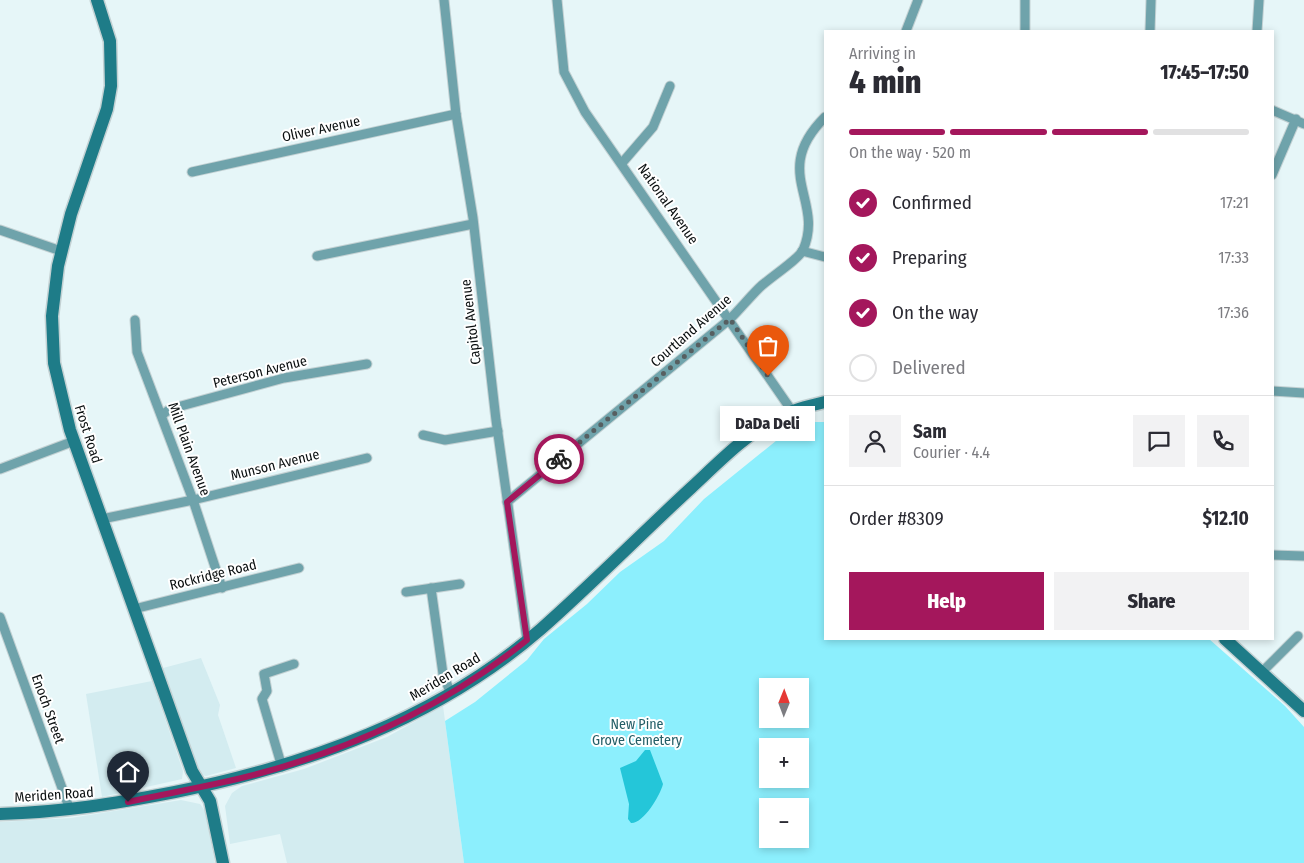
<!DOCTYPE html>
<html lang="en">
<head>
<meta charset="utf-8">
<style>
  body { margin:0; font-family:"Fira Sans Condensed",sans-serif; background:#f2f2f3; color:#2b2b33; height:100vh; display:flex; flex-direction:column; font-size:19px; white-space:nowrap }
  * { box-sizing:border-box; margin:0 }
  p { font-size:16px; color:#7c7c81 }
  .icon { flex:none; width:28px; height:28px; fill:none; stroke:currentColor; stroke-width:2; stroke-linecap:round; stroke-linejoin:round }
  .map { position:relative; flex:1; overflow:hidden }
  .panel { position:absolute; left:824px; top:30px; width:450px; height:610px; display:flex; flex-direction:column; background:#fff; border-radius:0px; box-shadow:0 2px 8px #0003 }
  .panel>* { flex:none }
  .needle { width:32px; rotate:1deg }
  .tools { position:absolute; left:759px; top:678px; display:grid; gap:10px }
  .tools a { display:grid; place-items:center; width:50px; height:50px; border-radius:0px; background:#fff; box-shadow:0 2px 8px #0003; font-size:25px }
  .pin { position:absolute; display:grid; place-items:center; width:42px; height:42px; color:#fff; margin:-51px -21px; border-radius:50% 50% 50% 0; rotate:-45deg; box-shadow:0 0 5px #0007 }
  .pin .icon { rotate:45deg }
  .courier { position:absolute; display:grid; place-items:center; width:50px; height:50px; margin:-25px; border:4px solid #a4175c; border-radius:50%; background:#fff; color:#222; box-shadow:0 1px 6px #0007 }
  .bubble { position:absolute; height:35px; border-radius:0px; background:#fff; box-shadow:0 2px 8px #0003; font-size:16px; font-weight:800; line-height:35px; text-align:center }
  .head em { font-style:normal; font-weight:800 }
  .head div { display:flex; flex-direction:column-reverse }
  .head { display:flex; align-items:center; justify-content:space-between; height:85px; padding:0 25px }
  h1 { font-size:32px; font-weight:800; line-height:38px }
  .bar { display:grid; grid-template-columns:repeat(4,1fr); gap:8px 5px; align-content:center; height:60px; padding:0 25px }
  .bar i { height:6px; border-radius:4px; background:#e1e1e2 }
  .bar .current { background:#a4175c }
  .bar p { grid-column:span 4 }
  .line { display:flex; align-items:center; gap:12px; padding:0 25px; border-top:1px solid #e1e1e2 }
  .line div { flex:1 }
  .round { display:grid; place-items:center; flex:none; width:52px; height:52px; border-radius:0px; background:#f2f2f3 }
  ol { padding:0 25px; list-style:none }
  li { display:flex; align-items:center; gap:15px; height:55px }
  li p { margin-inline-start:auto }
  li .icon { padding:5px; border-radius:50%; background:#a4175c; color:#fff; stroke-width:4 }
  li:last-child { color:#7c7c81 }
  li i { width:28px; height:28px; border:2px solid #e1e1e2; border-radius:50% }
  .button { display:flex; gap:10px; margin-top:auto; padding:10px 25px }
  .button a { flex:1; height:58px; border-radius:0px; background:#a4175c; color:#fff; font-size:20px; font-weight:800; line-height:58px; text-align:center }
  .button a+a { background:#f2f2f3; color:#2b2b33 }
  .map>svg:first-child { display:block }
  .built { fill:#d3ecf0 }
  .green { fill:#8ceffd; fill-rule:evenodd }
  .water { fill:#24c6d9 }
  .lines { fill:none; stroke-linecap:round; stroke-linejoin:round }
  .minor-casing { stroke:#c3d1d3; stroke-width:11 }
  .secondary-casing { stroke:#c3d1d3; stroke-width:15 }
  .minor { stroke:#6fa3ab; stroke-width:9 }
  .secondary { stroke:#1e7c88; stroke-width:12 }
  .done { stroke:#565f61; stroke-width:5; stroke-dasharray:0 9 }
  .route { stroke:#a4175c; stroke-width:6 }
  .labels { text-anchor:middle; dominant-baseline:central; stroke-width:4; stroke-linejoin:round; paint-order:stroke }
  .street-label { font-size:14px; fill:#090e0f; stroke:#fff }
  .park-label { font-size:14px; fill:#235e67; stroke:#fff }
</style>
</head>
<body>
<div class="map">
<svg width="1304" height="863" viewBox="0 0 1304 863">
  <rect width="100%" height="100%" fill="#e6f6f8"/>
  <g class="built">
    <path d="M 201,658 L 220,705 L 218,715 L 236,768 L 206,776 L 202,775 L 197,768 L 163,668 Z"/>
    <path d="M 152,681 L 183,771 L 182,779 L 102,797 L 86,694 Z"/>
    <path d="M 443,706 L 464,863 L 287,863 L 280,834 L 230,844 L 225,806 L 232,793 L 242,786 L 304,769 L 387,737 Z"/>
    <path d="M 181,800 L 200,804 L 205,811 L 215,863 L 0,863 L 0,822 L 71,818 Z"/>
  </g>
  <path class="green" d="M 805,422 L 825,422 L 825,639 L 1209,639 L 1285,706 L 1304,727 L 1304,863 L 464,863 L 445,721 L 475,702 L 527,660 L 544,639 L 587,604 L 620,572 L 664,541 L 704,499 L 787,432 ZM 768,686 L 800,686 L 800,719 L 768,719 ZM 768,746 L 800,746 L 800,779 L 768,779 ZM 768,806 L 800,806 L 800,839 L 768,839 Z"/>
  <path class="water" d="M 645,750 L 650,750 L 663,784 C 660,796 643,824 631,823 L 628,819 L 629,804 L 620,768 L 636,761 Z"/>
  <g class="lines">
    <defs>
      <g id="minor">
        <path d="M 444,0 L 456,114 L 473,218 L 496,420 L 527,640"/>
        <path d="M 557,0 L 564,72 L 585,112 L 792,411"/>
        <path d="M 1025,0 L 1025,31"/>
        <path d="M 906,31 L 918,0"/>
        <path d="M 1150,31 L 1151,0"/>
        <path d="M 1257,31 L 1259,0"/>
        <path d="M 1272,110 L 1304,124"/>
        <path d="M 622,163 L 653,127 L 670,86"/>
        <path d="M 192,172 L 456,114"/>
        <path d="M 1272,175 L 1296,119"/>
        <path d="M 0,230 L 61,251"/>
        <path d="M 802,251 L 825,257"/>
        <path d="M 317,256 L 473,224"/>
        <path d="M 135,320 L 137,352 L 193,500 L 222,588"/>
        <path d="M 1272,391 L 1304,393"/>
        <path d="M 162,415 L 170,409 L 284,378 L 367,364"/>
        <path d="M 423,435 L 445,440 L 498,431"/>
        <path d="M 0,469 L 74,441"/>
        <path d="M 507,502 L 730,319 C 740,309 749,298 759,288 C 768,279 799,259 803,250 C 825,200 770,172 825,117"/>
        <path d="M 102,519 L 193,500 L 367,458"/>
        <path d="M 1272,555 L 1304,556"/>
        <path d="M 431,588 L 443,674 L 451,694"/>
        <path d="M 406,592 L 460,584"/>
        <path d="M 134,609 L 299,568"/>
        <path d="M 0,617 L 70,810"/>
        <path d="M 1262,672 L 1298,636"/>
        <path d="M 282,767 L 262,699 L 267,691 L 264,674 L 294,664"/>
      </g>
      <g id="secondary">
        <path d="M 97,0 L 110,41 L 111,86 L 107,109 L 71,214 L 58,266 L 52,316 L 54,363 L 70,430 L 151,656 L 192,771 L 210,801 L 223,863"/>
        <path d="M 1225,639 L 1304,711"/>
        <path d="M 0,814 C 63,812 113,804 175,792 C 308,765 437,719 541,629 C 592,584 640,535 691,488 C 717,464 744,436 775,419 C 791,410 808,406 825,402"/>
      </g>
    </defs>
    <use href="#minor" class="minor-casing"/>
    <use href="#secondary" class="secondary-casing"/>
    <use href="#minor" class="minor"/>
    <use href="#secondary" class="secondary"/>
  </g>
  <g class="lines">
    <path class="done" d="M 559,459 L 730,319 L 768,376"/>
    <path class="route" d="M 128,802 C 172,792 217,785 261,773 C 357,747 449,703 527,640 L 507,502 L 559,459"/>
  </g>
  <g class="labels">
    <g class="street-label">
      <text transform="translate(321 129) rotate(-12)">Oliver Avenue</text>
      <text transform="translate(668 204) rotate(55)">National Avenue</text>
      <text transform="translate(471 322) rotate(-97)">Capitol Avenue</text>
      <text transform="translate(691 331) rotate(-41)">Courtland Avenue</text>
      <text transform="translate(260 372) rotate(-14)">Peterson Avenue</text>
      <text transform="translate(88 434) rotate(72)">Frost Road</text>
      <text transform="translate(189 449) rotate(70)">Mill Plain Avenue</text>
      <text transform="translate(275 465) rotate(-14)">Munson Avenue</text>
      <text transform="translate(213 575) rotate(-14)">Rockridge Road</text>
      <text transform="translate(445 677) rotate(-31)">Meriden Road</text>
      <text transform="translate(48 709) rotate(70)">Enoch Street</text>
      <text transform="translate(54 795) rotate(-4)">Meriden Road</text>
    </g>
    <g class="park-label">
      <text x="637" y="724">New Pine<tspan x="637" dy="16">Grove Cemetery</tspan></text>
    </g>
  </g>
</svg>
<div class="tools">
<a><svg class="needle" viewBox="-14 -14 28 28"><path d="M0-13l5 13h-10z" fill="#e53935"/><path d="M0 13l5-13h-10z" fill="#7c7c81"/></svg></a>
<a>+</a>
<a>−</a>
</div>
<div class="pin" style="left:768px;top:376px;background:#ea580c"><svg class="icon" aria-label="bag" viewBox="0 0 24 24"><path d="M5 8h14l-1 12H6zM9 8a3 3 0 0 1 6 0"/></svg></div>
<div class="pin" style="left:128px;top:802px;background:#1f2937"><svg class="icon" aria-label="home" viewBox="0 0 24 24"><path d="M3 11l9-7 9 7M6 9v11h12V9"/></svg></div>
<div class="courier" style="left:559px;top:459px"><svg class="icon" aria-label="bike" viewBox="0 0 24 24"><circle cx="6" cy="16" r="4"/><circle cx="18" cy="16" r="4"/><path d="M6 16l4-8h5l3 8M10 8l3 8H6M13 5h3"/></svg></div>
<div class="bubble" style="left:720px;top:406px;width:95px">DaDa Deli</div>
<section class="panel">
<div class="head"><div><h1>4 min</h1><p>Arriving in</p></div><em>17:45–17:50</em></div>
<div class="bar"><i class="current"></i><i class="current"></i><i class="current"></i><i></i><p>On the way · 520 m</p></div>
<ol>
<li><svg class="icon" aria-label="check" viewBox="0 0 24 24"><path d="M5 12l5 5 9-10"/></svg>Confirmed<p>17:21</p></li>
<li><svg class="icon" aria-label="check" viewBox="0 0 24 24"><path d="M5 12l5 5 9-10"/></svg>Preparing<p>17:33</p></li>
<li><svg class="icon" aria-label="check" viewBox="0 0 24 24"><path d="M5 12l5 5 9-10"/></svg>On the way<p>17:36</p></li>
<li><i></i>Delivered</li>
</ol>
<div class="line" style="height:90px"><a class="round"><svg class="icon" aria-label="person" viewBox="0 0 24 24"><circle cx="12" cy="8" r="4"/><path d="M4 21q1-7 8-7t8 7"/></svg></a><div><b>Sam</b><p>Courier · 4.4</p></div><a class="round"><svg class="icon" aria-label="chat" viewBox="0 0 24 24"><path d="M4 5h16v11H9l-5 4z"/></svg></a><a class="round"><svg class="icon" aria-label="phone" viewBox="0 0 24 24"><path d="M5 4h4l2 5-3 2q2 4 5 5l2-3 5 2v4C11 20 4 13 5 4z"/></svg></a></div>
<div class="line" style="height:65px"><div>Order #8309</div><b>$12.10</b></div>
<div class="button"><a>Help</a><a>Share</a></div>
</section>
</div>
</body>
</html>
